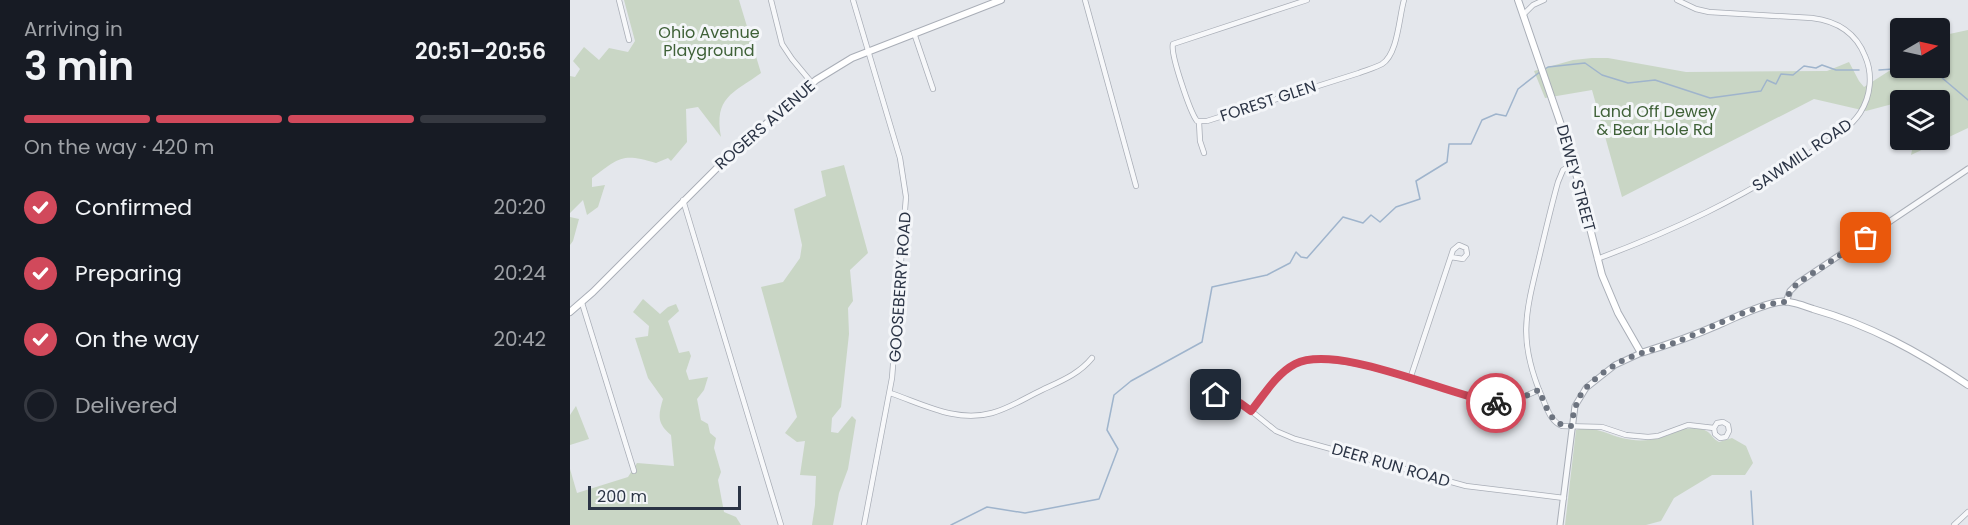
<!DOCTYPE html>
<html lang="en">
<head>
<meta charset="utf-8">
<style>
  body { margin:0; font-family:Poppins,sans-serif; background:#242831; color:#f1f3f6; height:100vh; display:flex; flex-direction:column; font-size:22px; white-space:nowrap }
  * { box-sizing:border-box; margin:0 }
  p { font-size:20px; color:#9ea1a6 }
  .icon { flex:none; width:33px; height:33px; fill:none; stroke:currentColor; stroke-width:2; stroke-linecap:round; stroke-linejoin:round }
  .map { position:relative; flex:1; overflow:hidden }
  .drawer { display:flex; flex-direction:column; background:#171b24; width:570px }
  .drawer>* { flex:none }
  .needle { width:39px; rotate:81deg }
  .fabs { position:absolute; left:1320px; top:18px; display:grid; gap:12px }
  .fabs a { display:grid; place-items:center; width:60px; height:60px; border-radius:6px; background:#171b24; box-shadow:0 2px 4px #0004; font-size:30px }
  .scale { position:absolute; left:18px; bottom:15px; width:153px; box-sizing:border-box; padding-left:6px; border:3px solid #2b3445; border-top:0; font-size:16px; line-height:21px; white-space:nowrap; color:#2b3445; -webkit-text-stroke:4px #f4f6f9; paint-order:stroke }
  .pin { position:absolute; display:grid; place-items:center; width:51px; height:51px; color:#fff; margin:-26px; border-radius:12px; box-shadow:0 3px 9px #0006 }
  .courier { position:absolute; display:grid; place-items:center; width:60px; height:60px; margin:-30px; border:4px solid #d1495b; border-radius:50%; background:#fff; color:#222; box-shadow:0 2px 8px #0007 }
  .summary em { font-style:normal; font-weight:600 }
  .summary div { display:flex; flex-direction:column-reverse }
  .summary { display:flex; align-items:center; justify-content:space-between; height:102px; padding:0 24px }
  h1 { font-size:39px; font-weight:600; line-height:45px }
  .bar { display:grid; grid-template-columns:repeat(4,1fr); gap:9px 6px; align-content:center; height:72px; padding:0 24px }
  .bar i { height:8px; border-radius:4px; background:#363941 }
  .bar .selected { background:#d1495b }
  .bar p { grid-column:span 4 }
  ol { padding:0 24px; list-style:none }
  li { display:flex; align-items:center; gap:18px; height:66px }
  li p { margin-inline-start:auto }
  li .icon { padding:6px; border-radius:50%; background:#d1495b; color:#fff; stroke-width:4 }
  li:last-child { color:#9ea1a6 }
  li i { width:33px; height:33px; border:3px solid #363941; border-radius:50% }
  main { display:flex; flex:1; min-height:0 }
  .map>svg:first-child { display:block }
  .green { fill:#c9d6c5 }
  .lines { fill:none; stroke-linecap:round; stroke-linejoin:round }
  .stream { stroke:#9fb4cc; stroke-width:1.5 }
  .minor-casing { stroke:#a9aeb7; stroke-width:6 }
  .tertiary-casing { stroke:#a9aeb7; stroke-width:7 }
  .secondary-casing { stroke:#a9aeb7; stroke-width:8 }
  .minor { stroke:#f7f8fa; stroke-width:4.5 }
  .tertiary { stroke:#f7f8fa; stroke-width:5 }
  .secondary { stroke:#fff; stroke-width:6 }
  .done { stroke:#6c737f; stroke-width:6; stroke-dasharray:0 10.8 }
  .route { stroke:#d1495b; stroke-width:8 }
  .labels { text-anchor:middle; dominant-baseline:central; stroke-width:6; stroke-linejoin:round; paint-order:stroke }
  .park-label { font-size:16px; fill:#3f6138; stroke:#f4f6f9 }
  .street-label { font-size:16px; fill:#2b3445; stroke:#f4f6f9 }
</style>
</head>
<body>
<main>
<section class="drawer">
<div class="summary"><div><h1>3 min</h1><p>Arriving in</p></div><em>20:51–20:56</em></div>
<div class="bar"><i class="selected"></i><i class="selected"></i><i class="selected"></i><i></i><p>On the way · 420 m</p></div>
<ol>
<li><svg class="icon" aria-label="check" viewBox="0 0 24 24"><path d="M5 12l5 5 9-10"/></svg>Confirmed<p>20:20</p></li>
<li><svg class="icon" aria-label="check" viewBox="0 0 24 24"><path d="M5 12l5 5 9-10"/></svg>Preparing<p>20:24</p></li>
<li><svg class="icon" aria-label="check" viewBox="0 0 24 24"><path d="M5 12l5 5 9-10"/></svg>On the way<p>20:42</p></li>
<li><i></i>Delivered</li>
</ol>
</section>
<div class="map">
<svg width="1398" height="525" viewBox="0 0 1398 525">
  <rect width="100%" height="100%" fill="#e4e7ec"/>
  <g class="green">
    <path d="M 54,0 L 169,0 L 191,73 C 162,94 144,97 151,137 L 128,107 L 116,109 L 117,142 L 101,161 L 98,158 L 86,163 C 52,153 50,157 22,178 L 22,187 L 35,185 L 28,207 L 17,215 L 13,200 L 0,213 L 0,76 L 5,77 L 10,69 L 3,61 L 14,47 L 29,60 L 39,48 L 58,52 L 65,41 Z"/>
    <path d="M 1398,30 L 1398,128 L 1341,155 L 1344,140 L 1370,140 L 1370,100 L 1330,100 L 1330,102 L 1296,111 L 1244,99 L 1052,197 L 1022,90 L 975,98 L 964,71 L 1003,60 L 1022,58 L 1038,58 L 1116,72 L 1257,71 L 1279,62 L 1289,81 L 1294,87 L 1330,64 L 1330,68 L 1370,68 L 1370,36 Z"/>
    <path d="M 274,165 L 298,253 L 280,270 L 283,301 L 278,308 L 279,334 L 271,407 L 262,418 L 261,432 L 268,433 L 282,416 L 286,420 L 278,469 L 269,493 L 263,525 L 242,525 L 245,505 L 246,476 L 230,475 L 235,441 L 227,442 L 215,433 L 227,417 L 191,287 L 213,282 L 230,258 L 232,245 L 224,209 L 256,196 L 251,171 Z"/>
    <path d="M 0,217 L 9,219 L 3,241 L 0,245 Z"/>
    <path d="M 73,299 L 90,314 L 98,307 L 106,304 L 109,311 L 98,321 L 109,353 L 119,351 L 121,356 L 116,371 L 119,380 L 138,377 L 134,390 L 127,399 L 131,420 L 138,424 L 140,433 L 146,438 L 144,448 L 151,472 L 148,480 L 154,512 L 166,517 L 171,525 L 0,525 L 0,469 L 7,493 L 58,477 L 67,463 L 104,466 L 101,435 C 87,423 88,416 93,399 L 78,378 L 65,338 L 78,336 L 79,326 L 63,312 Z"/>
    <path d="M 6,406 L 19,439 L 0,445 L 0,415 Z"/>
    <path d="M 1113,429 C 1121,428 1132,427 1138,432 C 1143,436 1143,439 1149,442 L 1162,438 L 1176,446 L 1183,463 L 1175,475 L 1142,475 L 1104,498 L 1091,521 L 1076,525 L 995,525 L 1006,430 C 1023,425 1036,434 1052,438 C 1075,444 1093,438 1113,429 Z"/>
  </g>
  <g class="lines">
    <g class="stream">
      <path d="M 975,69 L 978,67 L 1015,63 L 1032,75 L 1058,83 L 1085,80 L 1140,98 L 1191,91 L 1197,80 L 1206,84 L 1211,74 L 1223,75 L 1234,66 L 1246,68 L 1252,65 L 1266,70 L 1289,70"/>
      <path d="M 1309,70 L 1323,69 L 1364,71 L 1398,100"/>
      <path d="M 1181,491 L 1183,525"/>
      <path d="M 381,525 L 417,507 L 455,513 L 529,499 L 548,449 L 537,430 L 544,395 L 561,381 L 632,342 L 642,287 L 697,275 L 720,263 L 726,252 L 731,257 L 737,258 L 773,217 L 793,223 L 801,215 L 810,222 L 826,207 L 850,199 L 846,181 L 877,162 L 879,144 L 901,144 L 912,120 L 926,114 L 936,116 L 948,89 L 971,71"/>
    </g>
    <defs>
      <g id="minor">
        <path d="M 49,0 L 59,40"/>
        <path d="M 201,0 L 212,44 L 222,59 L 242,83"/>
        <path d="M 283,0 L 330,158 L 336,197 L 322,378 L 294,525"/>
        <path d="M 515,0 L 566,186"/>
        <path d="M 737,0 L 603,44 C 600,53 620,112 627,121 L 637,121 L 789,73 C 796,70 805,68 812,64 C 828,54 829,17 834,0"/>
        <path d="M 954,14 L 963,5 L 974,0"/>
        <path d="M 344,33 L 363,89"/>
        <path d="M 629,122 L 630,141 L 634,153"/>
        <path d="M 1003,164 L 993,170 L 988,182 C 981,207 975,233 969,258 C 955,315 948,341 972,397 C 977,408 980,421 992,426 L 1032,427 L 1056,435 L 1078,437 L 1088,436 L 1118,425 L 1144,428 L 1145,434 L 1150,438 L 1156,437 L 1159,431 L 1158,425 L 1153,422 L 1147,423 L 1144,428"/>
        <path d="M 113,200 L 211,525"/>
        <path d="M 1027,259 C 1105,230 1170,199 1240,153 C 1257,141 1278,131 1290,113 C 1301,96 1303,74 1295,56 C 1286,33 1267,21 1242,18 L 1139,12 L 1126,9 L 1107,0"/>
        <path d="M 12,303 L 64,471"/>
        <path d="M 840,379 L 883,250 L 889,245 L 896,248 L 897,254 L 893,259 L 881,257"/>
        <path d="M 320,393 C 353,404 386,423 422,413 C 440,408 455,398 472,390 C 491,381 509,374 522,358"/>
        <path d="M 660,400 L 655,405 L 650,405 L 646,401 L 646,396 L 651,391 L 656,392 L 660,396 L 660,400 L 675,406 L 706,431 L 725,439 L 896,486 L 994,498"/>
        <path d="M 681,411 C 694,394 706,374 725,364 C 766,344 879,395 927,403 L 946,400 L 969,390"/>
        <path d="M 1384,525 L 1398,512"/>
      </g>
      <g id="tertiary">
        <path d="M 1216,302 L 1220,291 L 1228,283 L 1398,169"/>
        <path d="M 990,525 L 1005,406 L 1016,388 L 1045,365 L 1071,353"/>
      </g>
      <g id="secondary">
        <path d="M 948,0 L 1001,154 L 1032,275 L 1048,313 L 1071,353 C 1097,345 1123,336 1148,325 C 1167,317 1187,306 1208,302 C 1219,300 1232,305 1243,309 C 1300,325 1349,352 1398,385"/>
        <path d="M 0,312 L 23,292 L 156,159 L 246,80 L 282,58 L 431,0"/>
      </g>
    </defs>
    <use href="#minor" class="minor-casing"/>
    <use href="#tertiary" class="tertiary-casing"/>
    <use href="#secondary" class="secondary-casing"/>
    <use href="#minor" class="minor"/>
    <use href="#tertiary" class="tertiary"/>
    <use href="#secondary" class="secondary"/>
  </g>
  <g class="lines">
    <path class="done" d="M 926,403 L 946,400 L 969,390 C 976,406 981,427 1001,426 C 1004,412 1006,399 1016,388 C 1023,380 1035,371 1045,365 C 1064,353 1088,349 1109,341 C 1134,331 1192,301 1216,302 L 1220,291 L 1228,283 L 1296,238"/>
    <path class="route" d="M 646,395 L 651,391 L 656,392 L 660,396 L 660,400 L 670,403 L 681,411 C 694,395 706,374 725,364 C 767,343 878,395 926,403"/>
  </g>
  <g class="labels">
    <g class="park-label">
      <text x="139" y="32">Ohio Avenue<tspan x="139" dy="18">Playground</tspan></text>
      <text x="1085" y="111">Land Off Dewey<tspan x="1085" dy="18">&amp; Bear Hole Rd</tspan></text>
    </g>
    <g class="street-label">
      <text transform="translate(698 101) rotate(-18)">FOREST GLEN</text>
      <text transform="translate(195 125) rotate(-41)">ROGERS AVENUE</text>
      <text transform="translate(1232 155) rotate(-34)">SAWMILL ROAD</text>
      <text transform="translate(1006 178) rotate(75)">DEWEY STREET</text>
      <text transform="translate(330 287) rotate(-86)">GOOSEBERRY ROAD</text>
      <text transform="translate(821 465) rotate(16)">DEER RUN ROAD</text>
    </g>
  </g>
</svg>
<div class="fabs">
<a><svg class="needle" viewBox="-14 -14 28 28"><path d="M0-13l5 13h-10z" fill="#e53935"/><path d="M0 13l5-13h-10z" fill="#9ea1a6"/></svg></a>
<a><svg class="icon" aria-label="layers" viewBox="0 0 24 24"><path d="M12 4l9 5-9 5-9-5zM3 14l9 5 9-5"/></svg></a>
</div>
<div class="scale">200 m</div>
<div class="pin" style="left:1296px;top:238px;background:#ea580c"><svg class="icon" aria-label="bag" viewBox="0 0 24 24"><path d="M5 8h14l-1 12H6zM9 8a3 3 0 0 1 6 0"/></svg></div>
<div class="pin" style="left:646px;top:395px;background:#1f2937"><svg class="icon" aria-label="home" viewBox="0 0 24 24"><path d="M3 11l9-7 9 7M6 9v11h12V9"/></svg></div>
<div class="courier" style="left:926px;top:403px"><svg class="icon" aria-label="bike" viewBox="0 0 24 24"><circle cx="6" cy="16" r="4"/><circle cx="18" cy="16" r="4"/><path d="M6 16l4-8h5l3 8M10 8l3 8H6M13 5h3"/></svg></div>
</div>
</main>
</body>
</html>
